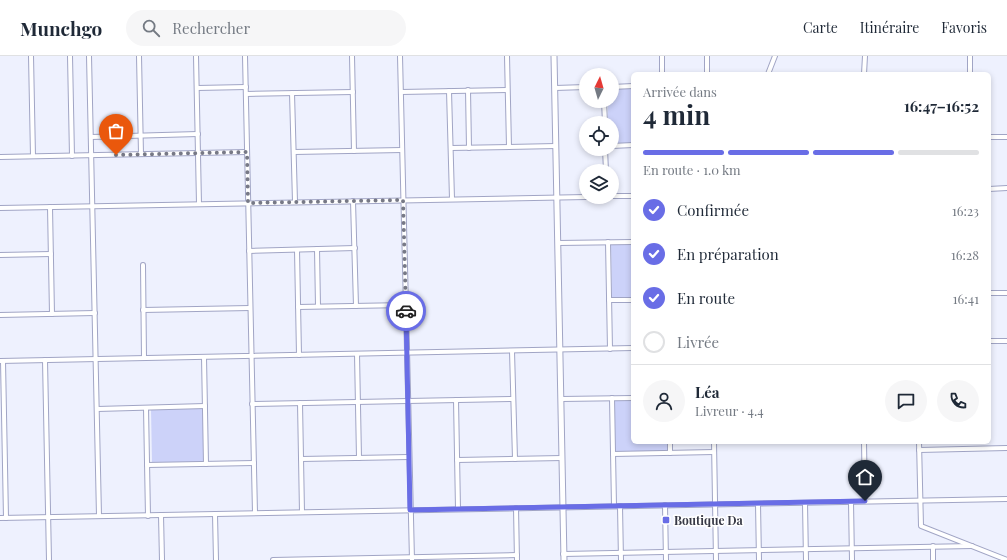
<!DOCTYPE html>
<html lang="fr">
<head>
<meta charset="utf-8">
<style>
  body { margin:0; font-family:"Playfair Display",serif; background:#f6f6f7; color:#1f2937; height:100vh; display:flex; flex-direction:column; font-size:15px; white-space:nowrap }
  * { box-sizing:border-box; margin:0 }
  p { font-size:13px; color:#747a83 }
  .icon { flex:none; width:22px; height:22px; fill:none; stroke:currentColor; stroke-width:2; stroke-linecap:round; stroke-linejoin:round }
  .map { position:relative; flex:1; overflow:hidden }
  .drawer { position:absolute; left:631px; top:16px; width:360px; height:372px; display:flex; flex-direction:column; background:#fff; border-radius:6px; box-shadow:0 2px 6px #0003 }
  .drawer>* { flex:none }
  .needle { width:26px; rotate:5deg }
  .buttons { position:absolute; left:579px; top:12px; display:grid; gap:8px }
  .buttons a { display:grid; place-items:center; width:40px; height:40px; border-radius:50%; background:#fff; box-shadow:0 2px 6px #0003; font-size:20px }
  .pin { position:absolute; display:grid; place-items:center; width:34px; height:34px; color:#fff; margin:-41px -17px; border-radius:50% 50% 50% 0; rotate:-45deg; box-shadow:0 0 4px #0007 }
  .pin .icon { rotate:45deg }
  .courier { position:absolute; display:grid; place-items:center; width:40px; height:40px; margin:-20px; border:3px solid #696de6; border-radius:50%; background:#fff; color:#222; box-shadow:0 1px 5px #0007 }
  .head em { font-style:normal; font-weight:700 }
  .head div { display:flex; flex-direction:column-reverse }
  .head { display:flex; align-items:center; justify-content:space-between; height:68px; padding:0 12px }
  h1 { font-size:26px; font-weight:700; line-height:30px }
  .bar { display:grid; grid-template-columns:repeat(4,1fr); gap:6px 4px; align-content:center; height:48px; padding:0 12px }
  .bar i { height:5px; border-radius:3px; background:#e0e1e3 }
  .bar .active { background:#696de6 }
  .bar p { grid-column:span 4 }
  .line { display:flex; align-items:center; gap:10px; padding:0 12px; border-top:1px solid #e0e1e3 }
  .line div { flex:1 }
  .round { display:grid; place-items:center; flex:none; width:42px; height:42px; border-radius:21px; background:#f6f6f7 }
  ol { padding:0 12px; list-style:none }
  li { display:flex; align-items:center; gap:12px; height:44px }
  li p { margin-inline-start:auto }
  li .icon { padding:4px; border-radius:50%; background:#696de6; color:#fff; stroke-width:4 }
  li:last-child { color:#747a83 }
  li i { width:22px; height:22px; border:2px solid #e0e1e3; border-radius:50% }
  header { display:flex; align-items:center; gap:24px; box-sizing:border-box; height:56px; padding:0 20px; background:#fff; border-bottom:1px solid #e0e1e3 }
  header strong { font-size:19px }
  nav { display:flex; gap:22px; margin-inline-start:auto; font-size:14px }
  .search { width:280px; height:36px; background:#f6f6f7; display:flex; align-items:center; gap:10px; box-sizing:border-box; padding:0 14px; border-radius:22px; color:#747a83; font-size:15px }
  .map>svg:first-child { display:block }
  .green { fill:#ccd2f9 }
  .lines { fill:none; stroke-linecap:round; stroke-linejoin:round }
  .minor-casing { stroke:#a1a5c5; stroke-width:6 }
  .tertiary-casing { stroke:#a1a5c5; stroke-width:7 }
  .minor { stroke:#fff; stroke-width:4 }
  .tertiary { stroke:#fff; stroke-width:5 }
  .done { stroke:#777986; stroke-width:4; stroke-dasharray:0 7.2 }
  .route { stroke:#696de6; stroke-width:5 }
  .poi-dot { fill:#696de6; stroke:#fff; stroke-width:1.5 }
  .labels { text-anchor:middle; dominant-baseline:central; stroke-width:3; stroke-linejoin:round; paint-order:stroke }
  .poi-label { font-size:12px; font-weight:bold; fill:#373946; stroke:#fff; text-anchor:start }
</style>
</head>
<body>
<header>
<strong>Munchgo</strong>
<div class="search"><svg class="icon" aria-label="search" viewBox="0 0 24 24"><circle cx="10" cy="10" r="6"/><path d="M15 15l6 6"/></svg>Rechercher</div>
<nav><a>Carte</a><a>Itinéraire</a><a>Favoris</a></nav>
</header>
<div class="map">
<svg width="1007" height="504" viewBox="0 0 1007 504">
  <rect width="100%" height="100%" fill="#eef1fe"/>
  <g class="green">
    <path d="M 612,33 L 633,33 L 633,87 L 612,87 L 612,67 L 608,67 L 608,45 L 612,45 Z"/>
    <path d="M 611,188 L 633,188 L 633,242 L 612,242 Z"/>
    <path d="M 615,343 L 633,343 L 633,386 L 668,386 L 668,396 L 615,397 Z"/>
    <path d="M 151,353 L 204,353 L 204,407 L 152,407 Z"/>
  </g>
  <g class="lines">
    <defs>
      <g id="minor">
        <path d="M 31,0 L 33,100"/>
        <path d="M 70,0 L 72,100"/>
        <path d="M 89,0 L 99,460"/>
        <path d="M 139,0 L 141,98"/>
        <path d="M 196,0 L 199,148"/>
        <path d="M 245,0 L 255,457"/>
        <path d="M 352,0 L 354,95"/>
        <path d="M 400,0 L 412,504"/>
        <path d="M 507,0 L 509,91"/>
        <path d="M 662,0 L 662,18"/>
        <path d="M 707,0 L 707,18"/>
        <path d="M 970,0 L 970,18"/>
        <path d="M 768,18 L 775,0"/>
        <path d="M 864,18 L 865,0"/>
        <path d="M 612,31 L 633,30"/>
        <path d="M 197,32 L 246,31"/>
        <path d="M 555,32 L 586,31"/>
        <path d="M 468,34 L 469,92"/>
        <path d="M 449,35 L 452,143"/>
        <path d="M 401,36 L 507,34"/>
        <path d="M 292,37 L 295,146"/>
        <path d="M 246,38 L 353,36"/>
        <path d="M 604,45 L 605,67"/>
        <path d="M 91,81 L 198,78"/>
        <path d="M 989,81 L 1007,81"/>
        <path d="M 612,90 L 633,89"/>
        <path d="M 451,92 L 556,90"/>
        <path d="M 605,93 L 606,115"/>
        <path d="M 294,96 L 402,94"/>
        <path d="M 0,101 L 247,96"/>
        <path d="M 989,133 L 1007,132"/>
        <path d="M 612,140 L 633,140"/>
        <path d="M 353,145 L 356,250"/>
        <path d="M 50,151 L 52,258"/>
        <path d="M 0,152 L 586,141"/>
        <path d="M 608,186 L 610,293"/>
        <path d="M 558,187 L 633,186"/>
        <path d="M 317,193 L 318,250"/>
        <path d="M 297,194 L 299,299"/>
        <path d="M 249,195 L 355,192"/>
        <path d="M 0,199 L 51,198"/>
        <path d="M 143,209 L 144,302"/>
        <path d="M 989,237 L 1007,237"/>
        <path d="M 609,244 L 633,244"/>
        <path d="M 298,251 L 406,249"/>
        <path d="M 143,254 L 250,252"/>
        <path d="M 0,259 L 95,257"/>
        <path d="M 989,285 L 1007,285"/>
        <path d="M 512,295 L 515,403"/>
        <path d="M 357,298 L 359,402"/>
        <path d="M 204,301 L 206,408"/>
        <path d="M 45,304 L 49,504"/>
        <path d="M 0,305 L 633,292"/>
        <path d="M 3,305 L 6,462"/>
        <path d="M 612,342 L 614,450"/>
        <path d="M 561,343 L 633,342"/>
        <path d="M 456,344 L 458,453"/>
        <path d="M 300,347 L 302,456"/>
        <path d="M 252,348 L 513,343"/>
        <path d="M 146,352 L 148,460"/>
        <path d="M 97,353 L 205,350"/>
        <path d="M 670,386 L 670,397"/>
        <path d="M 714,386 L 716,504"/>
        <path d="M 864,386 L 865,445"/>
        <path d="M 919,386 L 921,470 L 1007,504"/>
        <path d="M 919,394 L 1007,392"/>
        <path d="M 613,398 L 714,396"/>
        <path d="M 301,403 L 409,401"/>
        <path d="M 457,404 L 562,402"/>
        <path d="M 147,409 L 254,407"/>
        <path d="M 851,446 L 852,504"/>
        <path d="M 805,447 L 806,504"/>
        <path d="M 758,448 L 759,504"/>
        <path d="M 665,449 L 666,504"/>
        <path d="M 620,450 L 621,504"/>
        <path d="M 516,452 L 517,504"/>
        <path d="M 215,458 L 216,504"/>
        <path d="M 161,459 L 162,504"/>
        <path d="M 0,462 L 1007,443"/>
        <path d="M 933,490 L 933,504"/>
        <path d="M 563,498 L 972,490"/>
        <path d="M 273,504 L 517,499"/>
      </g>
      <path id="tertiary" d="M 554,0 L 564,504"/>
    </defs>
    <use href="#minor" class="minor-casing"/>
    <use href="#tertiary" class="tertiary-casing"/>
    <use href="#minor" class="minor"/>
    <use href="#tertiary" class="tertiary"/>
  </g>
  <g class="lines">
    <path class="done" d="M 116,99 L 247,96 L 248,147 L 403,144 L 406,255"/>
    <path class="route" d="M 406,255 L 410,454 L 865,445"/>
  </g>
  <rect class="poi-dot" x="662" y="460" width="8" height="8" rx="2"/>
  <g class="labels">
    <g class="poi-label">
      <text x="674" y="464">Boutique Da</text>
    </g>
  </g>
</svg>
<div class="buttons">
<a><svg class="needle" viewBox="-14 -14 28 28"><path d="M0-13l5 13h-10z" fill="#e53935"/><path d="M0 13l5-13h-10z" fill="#747a83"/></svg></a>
<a><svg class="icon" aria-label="locate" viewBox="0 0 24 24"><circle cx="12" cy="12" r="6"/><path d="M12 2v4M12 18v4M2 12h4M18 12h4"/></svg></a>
<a><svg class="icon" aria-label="layers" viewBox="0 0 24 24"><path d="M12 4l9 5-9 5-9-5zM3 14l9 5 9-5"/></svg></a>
</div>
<div class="pin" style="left:116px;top:99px;background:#ea580c"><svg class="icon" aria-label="bag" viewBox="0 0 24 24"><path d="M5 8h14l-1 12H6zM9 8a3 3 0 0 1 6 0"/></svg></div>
<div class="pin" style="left:865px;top:445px;background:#1f2937"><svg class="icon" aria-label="home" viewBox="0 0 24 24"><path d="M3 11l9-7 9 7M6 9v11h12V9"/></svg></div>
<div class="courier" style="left:406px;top:255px"><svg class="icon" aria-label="car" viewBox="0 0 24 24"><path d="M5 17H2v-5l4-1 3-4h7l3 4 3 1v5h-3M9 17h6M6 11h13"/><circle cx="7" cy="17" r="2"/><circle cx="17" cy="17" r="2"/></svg></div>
<section class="drawer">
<div class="head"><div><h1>4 min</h1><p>Arrivée dans</p></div><em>16:47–16:52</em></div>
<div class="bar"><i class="active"></i><i class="active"></i><i class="active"></i><i></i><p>En route · 1.0 km</p></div>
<ol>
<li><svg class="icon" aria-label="check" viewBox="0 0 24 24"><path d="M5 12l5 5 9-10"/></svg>Confirmée<p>16:23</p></li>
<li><svg class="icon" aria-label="check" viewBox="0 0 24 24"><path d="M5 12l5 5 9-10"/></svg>En préparation<p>16:28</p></li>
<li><svg class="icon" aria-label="check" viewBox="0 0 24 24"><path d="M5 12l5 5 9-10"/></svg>En route<p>16:41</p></li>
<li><i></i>Livrée</li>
</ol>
<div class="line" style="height:72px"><a class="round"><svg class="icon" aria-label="person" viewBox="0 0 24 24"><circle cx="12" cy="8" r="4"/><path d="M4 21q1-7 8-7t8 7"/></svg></a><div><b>Léa</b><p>Livreur · 4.4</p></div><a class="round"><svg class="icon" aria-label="chat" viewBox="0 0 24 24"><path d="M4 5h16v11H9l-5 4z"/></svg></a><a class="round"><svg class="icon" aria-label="phone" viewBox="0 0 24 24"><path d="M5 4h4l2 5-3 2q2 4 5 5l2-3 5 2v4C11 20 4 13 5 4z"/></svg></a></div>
</section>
</div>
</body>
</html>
